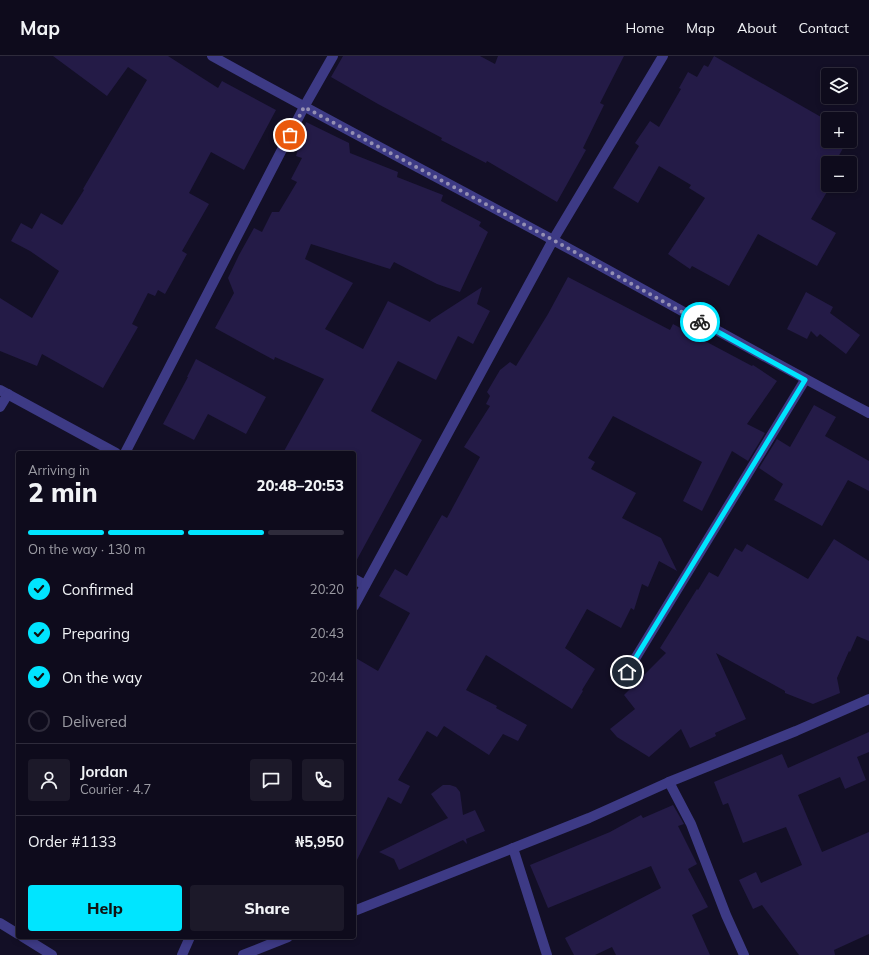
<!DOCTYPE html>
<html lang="en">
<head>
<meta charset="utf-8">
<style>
  body { margin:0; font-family:Mulish,sans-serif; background:#1c1929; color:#f1f3f6; height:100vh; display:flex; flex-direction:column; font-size:15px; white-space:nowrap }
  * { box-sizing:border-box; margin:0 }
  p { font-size:13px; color:#9b9ba3 }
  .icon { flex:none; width:22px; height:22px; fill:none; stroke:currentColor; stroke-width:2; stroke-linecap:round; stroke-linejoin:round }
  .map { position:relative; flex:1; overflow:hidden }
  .details { position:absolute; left:16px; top:395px; width:340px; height:488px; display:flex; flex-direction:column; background:#0e0b1c; border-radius:4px; box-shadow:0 2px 6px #0003,0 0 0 1px #2e2b3b }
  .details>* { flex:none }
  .tools { position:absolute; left:821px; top:12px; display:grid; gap:8px }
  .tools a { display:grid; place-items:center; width:36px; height:36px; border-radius:4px; background:#0e0b1c; box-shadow:0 2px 6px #0003,0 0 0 1px #2e2b3b; font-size:20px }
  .pin { position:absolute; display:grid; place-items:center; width:34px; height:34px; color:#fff; margin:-17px; border:2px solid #fff; border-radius:50%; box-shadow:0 1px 4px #0007 }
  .courier { position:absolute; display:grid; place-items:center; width:40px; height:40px; margin:-20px; border:3px solid #00e5ff; border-radius:50%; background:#fff; color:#222; box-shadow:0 1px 5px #0007 }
  .head em { font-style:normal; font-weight:800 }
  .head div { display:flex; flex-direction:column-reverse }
  .head { display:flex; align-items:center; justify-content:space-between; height:68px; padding:0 12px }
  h1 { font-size:26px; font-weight:800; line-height:30px }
  .bar { display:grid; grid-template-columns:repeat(4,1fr); gap:6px 4px; align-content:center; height:48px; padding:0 12px }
  .bar i { height:5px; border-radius:3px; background:#2e2b3b }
  .bar .active { background:#00e5ff }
  .bar p { grid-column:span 4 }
  .line { display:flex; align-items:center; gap:10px; padding:0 12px; border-top:1px solid #2e2b3b }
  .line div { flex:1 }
  .round { display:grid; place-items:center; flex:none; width:42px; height:42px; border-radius:4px; background:#1c1929 }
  ol { padding:0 12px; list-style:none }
  li { display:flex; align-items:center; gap:12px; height:44px }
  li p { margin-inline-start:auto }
  li .icon { padding:4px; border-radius:50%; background:#00e5ff; color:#111; stroke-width:4 }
  li:last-child { color:#9b9ba3 }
  li i { width:22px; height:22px; border:2px solid #2e2b3b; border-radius:50% }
  .action { display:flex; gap:8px; margin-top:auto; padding:8px 12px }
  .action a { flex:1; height:46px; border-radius:4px; background:#00e5ff; color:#111; font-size:16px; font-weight:800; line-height:46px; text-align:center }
  .action a+a { background:#1c1929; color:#f1f3f6 }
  header { display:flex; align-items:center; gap:24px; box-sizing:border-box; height:56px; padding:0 20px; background:#0e0b1c; border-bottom:1px solid #2e2b3b }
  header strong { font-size:19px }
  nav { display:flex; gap:22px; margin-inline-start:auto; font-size:14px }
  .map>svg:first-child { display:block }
  .building { fill:#241b47 }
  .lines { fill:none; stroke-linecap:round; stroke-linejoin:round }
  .minor { stroke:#3d3a85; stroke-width:10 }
  .done { stroke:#948fb3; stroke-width:4; stroke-dasharray:0 7.2 }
  .route { stroke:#00e5ff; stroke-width:5 }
</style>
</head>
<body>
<header>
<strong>Map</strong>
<nav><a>Home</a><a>Map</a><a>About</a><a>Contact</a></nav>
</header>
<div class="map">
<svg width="869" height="899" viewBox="0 0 869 899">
  <rect width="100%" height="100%" fill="#130f26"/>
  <g class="building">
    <path d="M 53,0 L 168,0 L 218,32 L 222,25 L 276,54 L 244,114 L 211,96 L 189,137 L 209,148 L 182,195 L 187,198 L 165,238 L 158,234 L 155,240 L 148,237 L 132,268 L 138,271 L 103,332 L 42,298 L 37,310 L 0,295 L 0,242 L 32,262 L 59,215 L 30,195 L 11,185 L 21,167 L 32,173 L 41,157 L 62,169 L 84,134 L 83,133 L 147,24 L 128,11 L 107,40 Z"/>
    <path d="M 343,0 L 480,0 L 495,8 L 498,0 L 624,0 L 600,47 L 604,49 L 583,92 L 586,94 L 557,146 L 487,105 L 486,107 L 441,84 L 442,82 L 378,48 L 331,21 Z"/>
    <path d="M 714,0 L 828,65 L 828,85 L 847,85 L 837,103 L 839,105 L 838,107 L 828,107 L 828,125 L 826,129 L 831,129 L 811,163 L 836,177 L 817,210 L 758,178 L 729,230 L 692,210 L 690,213 L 668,198 L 705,142 L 689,132 L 691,129 L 659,110 L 638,147 L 613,132 L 639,90 L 635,87 L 650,65 L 659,71 L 681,33 L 679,32 L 688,16 L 697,21 L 704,9 L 708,11 Z"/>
    <path d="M 306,66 L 349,87 L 350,97 L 398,116 L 397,121 L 443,139 L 441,145 L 481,166 L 479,170 L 488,176 L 460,236 L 437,228 L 394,206 L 390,213 L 311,188 L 305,203 L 353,227 L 325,273 L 363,293 L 388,245 L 430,266 L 431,264 L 482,231 L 477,248 L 490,255 L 473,288 L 458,280 L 436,324 L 398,305 L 371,355 L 422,384 L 354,509 L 354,397 L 283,397 L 324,323 L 275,301 L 274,304 L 215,272 L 234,237 L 228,222 L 239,199 L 254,172 L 262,176 L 272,156 L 279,156 L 297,126 L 291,123 L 302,102 L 296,100 Z"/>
    <path d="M 568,221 L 670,274 L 673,268 L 752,310 L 753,309 L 777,325 L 747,368 L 765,377 L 748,405 L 732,395 L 702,455 L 683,445 L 702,406 L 613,360 L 588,402 L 595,406 L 591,413 L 636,437 L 622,462 L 661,482 L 677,515 L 659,505 L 648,531 L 642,528 L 634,554 L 631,552 L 621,572 L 587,553 L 565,592 L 595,613 L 582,634 L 583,635 L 572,653 L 486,599 L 466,634 L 497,650 L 496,652 L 527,669 L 518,685 L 503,678 L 489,699 L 444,670 L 437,681 L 427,675 L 398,724 L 410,730 L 401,748 L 388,741 L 354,810 L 354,601 L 378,615 L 410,557 L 379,540 L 395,513 L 407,520 L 442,459 L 447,462 L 480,401 L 464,391 L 490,350 L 486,348 L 490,340 L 487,336 L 500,314 L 510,306 L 516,310 L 548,258 Z"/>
    <path d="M 806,236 L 833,251 L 830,257 L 860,279 L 846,298 L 820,278 L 817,281 L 811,275 L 807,283 L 787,273 Z"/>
    <path d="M 196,303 L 266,341 L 246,378 L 208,358 L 194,384 L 163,368 L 188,321 L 187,321 Z"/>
    <path d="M 814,349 L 836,361 L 825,380 L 869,405 L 869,435 L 848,424 L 822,470 L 774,444 L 783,428 L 759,412 L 777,383 L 790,391 Z"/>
    <path d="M 834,483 L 869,505 L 869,585 L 857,580 L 850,596 L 849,595 L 837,622 L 840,637 L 813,648 L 785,637 L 785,635 L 716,597 L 746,663 L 715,677 L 716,680 L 690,692 L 681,673 L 649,701 L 617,681 L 610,673 L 635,653 L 624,639 L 666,597 L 660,592 L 697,533 L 698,534 L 709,516 L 718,521 L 735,492 L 742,496 L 747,488 L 808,523 Z"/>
    <path d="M 869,676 L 869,696 L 857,701 L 866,724 L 845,733 L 840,721 L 798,739 L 822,796 L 869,776 L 869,878 L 834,894 L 835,899 L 799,899 L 762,849 L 753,853 L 739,824 L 756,816 L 761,827 L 802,809 L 786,771 L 743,787 L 728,747 L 723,749 L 714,726 L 782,698 L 788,712 Z"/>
    <path d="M 443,729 L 450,729 L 456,731 L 460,736 L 463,759 L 475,754 L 485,775 L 466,783 L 467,788 L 463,784 L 399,814 L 394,803 L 379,796 L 448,762 L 431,738 Z"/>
    <path d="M 673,749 L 684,768 L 678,770 L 697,808 L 688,813 L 708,851 L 692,859 L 710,899 L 616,899 L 612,891 L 595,899 L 574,899 L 565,882 L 661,832 L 651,810 L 548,852 L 530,809 L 610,776 L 641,759 L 643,762 Z"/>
  </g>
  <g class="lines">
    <g class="minor">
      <path d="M 212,0 C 325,63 439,122 553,184 C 658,241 763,301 869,357"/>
      <path d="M 0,334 L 116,397"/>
      <path d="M 0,351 L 8,338"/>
      <path d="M 125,397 L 304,51 L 333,0"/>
      <path d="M 354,523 L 365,529"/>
      <path d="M 354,550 L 553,184 L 663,0"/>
      <path d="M 627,616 L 805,324"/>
      <path d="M 669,726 L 691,768 L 726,859 L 744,899"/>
      <path d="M 513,792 L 547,899"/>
      <path d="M 354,855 L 589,762 L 669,726 L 796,675 L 869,643"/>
      <path d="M 0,867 L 18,878"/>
      <path d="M 23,881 L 52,899"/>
      <path d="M 182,899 L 190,881"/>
      <path d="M 243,899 L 288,881"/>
    </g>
  </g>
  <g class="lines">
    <path class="done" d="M 290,79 L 304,51 L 553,184 L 700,266"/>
    <path class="route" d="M 627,616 L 805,324 L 700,266"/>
  </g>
</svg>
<div class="tools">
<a><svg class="icon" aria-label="layers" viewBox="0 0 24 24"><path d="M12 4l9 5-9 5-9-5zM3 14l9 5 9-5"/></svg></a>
<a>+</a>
<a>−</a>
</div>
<div class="pin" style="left:290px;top:79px;background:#ea580c"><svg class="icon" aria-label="bag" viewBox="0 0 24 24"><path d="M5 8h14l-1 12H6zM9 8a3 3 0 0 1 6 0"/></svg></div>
<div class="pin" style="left:627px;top:616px;background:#1f2937"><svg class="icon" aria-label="home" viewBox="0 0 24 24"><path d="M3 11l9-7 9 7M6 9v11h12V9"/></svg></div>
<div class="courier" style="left:700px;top:266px"><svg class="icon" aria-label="bike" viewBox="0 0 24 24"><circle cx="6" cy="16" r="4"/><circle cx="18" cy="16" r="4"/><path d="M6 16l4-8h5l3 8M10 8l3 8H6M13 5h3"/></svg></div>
<section class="details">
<div class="head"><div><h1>2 min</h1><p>Arriving in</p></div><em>20:48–20:53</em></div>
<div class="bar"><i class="active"></i><i class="active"></i><i class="active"></i><i></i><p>On the way · 130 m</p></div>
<ol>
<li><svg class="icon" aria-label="check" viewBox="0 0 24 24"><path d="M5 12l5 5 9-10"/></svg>Confirmed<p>20:20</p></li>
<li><svg class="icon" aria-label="check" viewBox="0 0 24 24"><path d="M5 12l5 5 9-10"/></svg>Preparing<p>20:43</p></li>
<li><svg class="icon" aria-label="check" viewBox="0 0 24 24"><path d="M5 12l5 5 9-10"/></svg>On the way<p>20:44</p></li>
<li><i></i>Delivered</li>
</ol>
<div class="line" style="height:72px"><a class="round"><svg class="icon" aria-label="person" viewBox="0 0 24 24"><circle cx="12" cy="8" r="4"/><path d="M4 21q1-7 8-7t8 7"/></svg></a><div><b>Jordan</b><p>Courier · 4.7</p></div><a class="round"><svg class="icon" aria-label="chat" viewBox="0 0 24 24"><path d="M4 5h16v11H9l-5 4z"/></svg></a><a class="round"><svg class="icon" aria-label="phone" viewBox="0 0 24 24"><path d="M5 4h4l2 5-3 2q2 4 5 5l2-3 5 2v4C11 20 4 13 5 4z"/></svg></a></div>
<div class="line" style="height:52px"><div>Order #1133</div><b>₦5,950</b></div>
<div class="action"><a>Help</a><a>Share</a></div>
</section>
</div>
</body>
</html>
